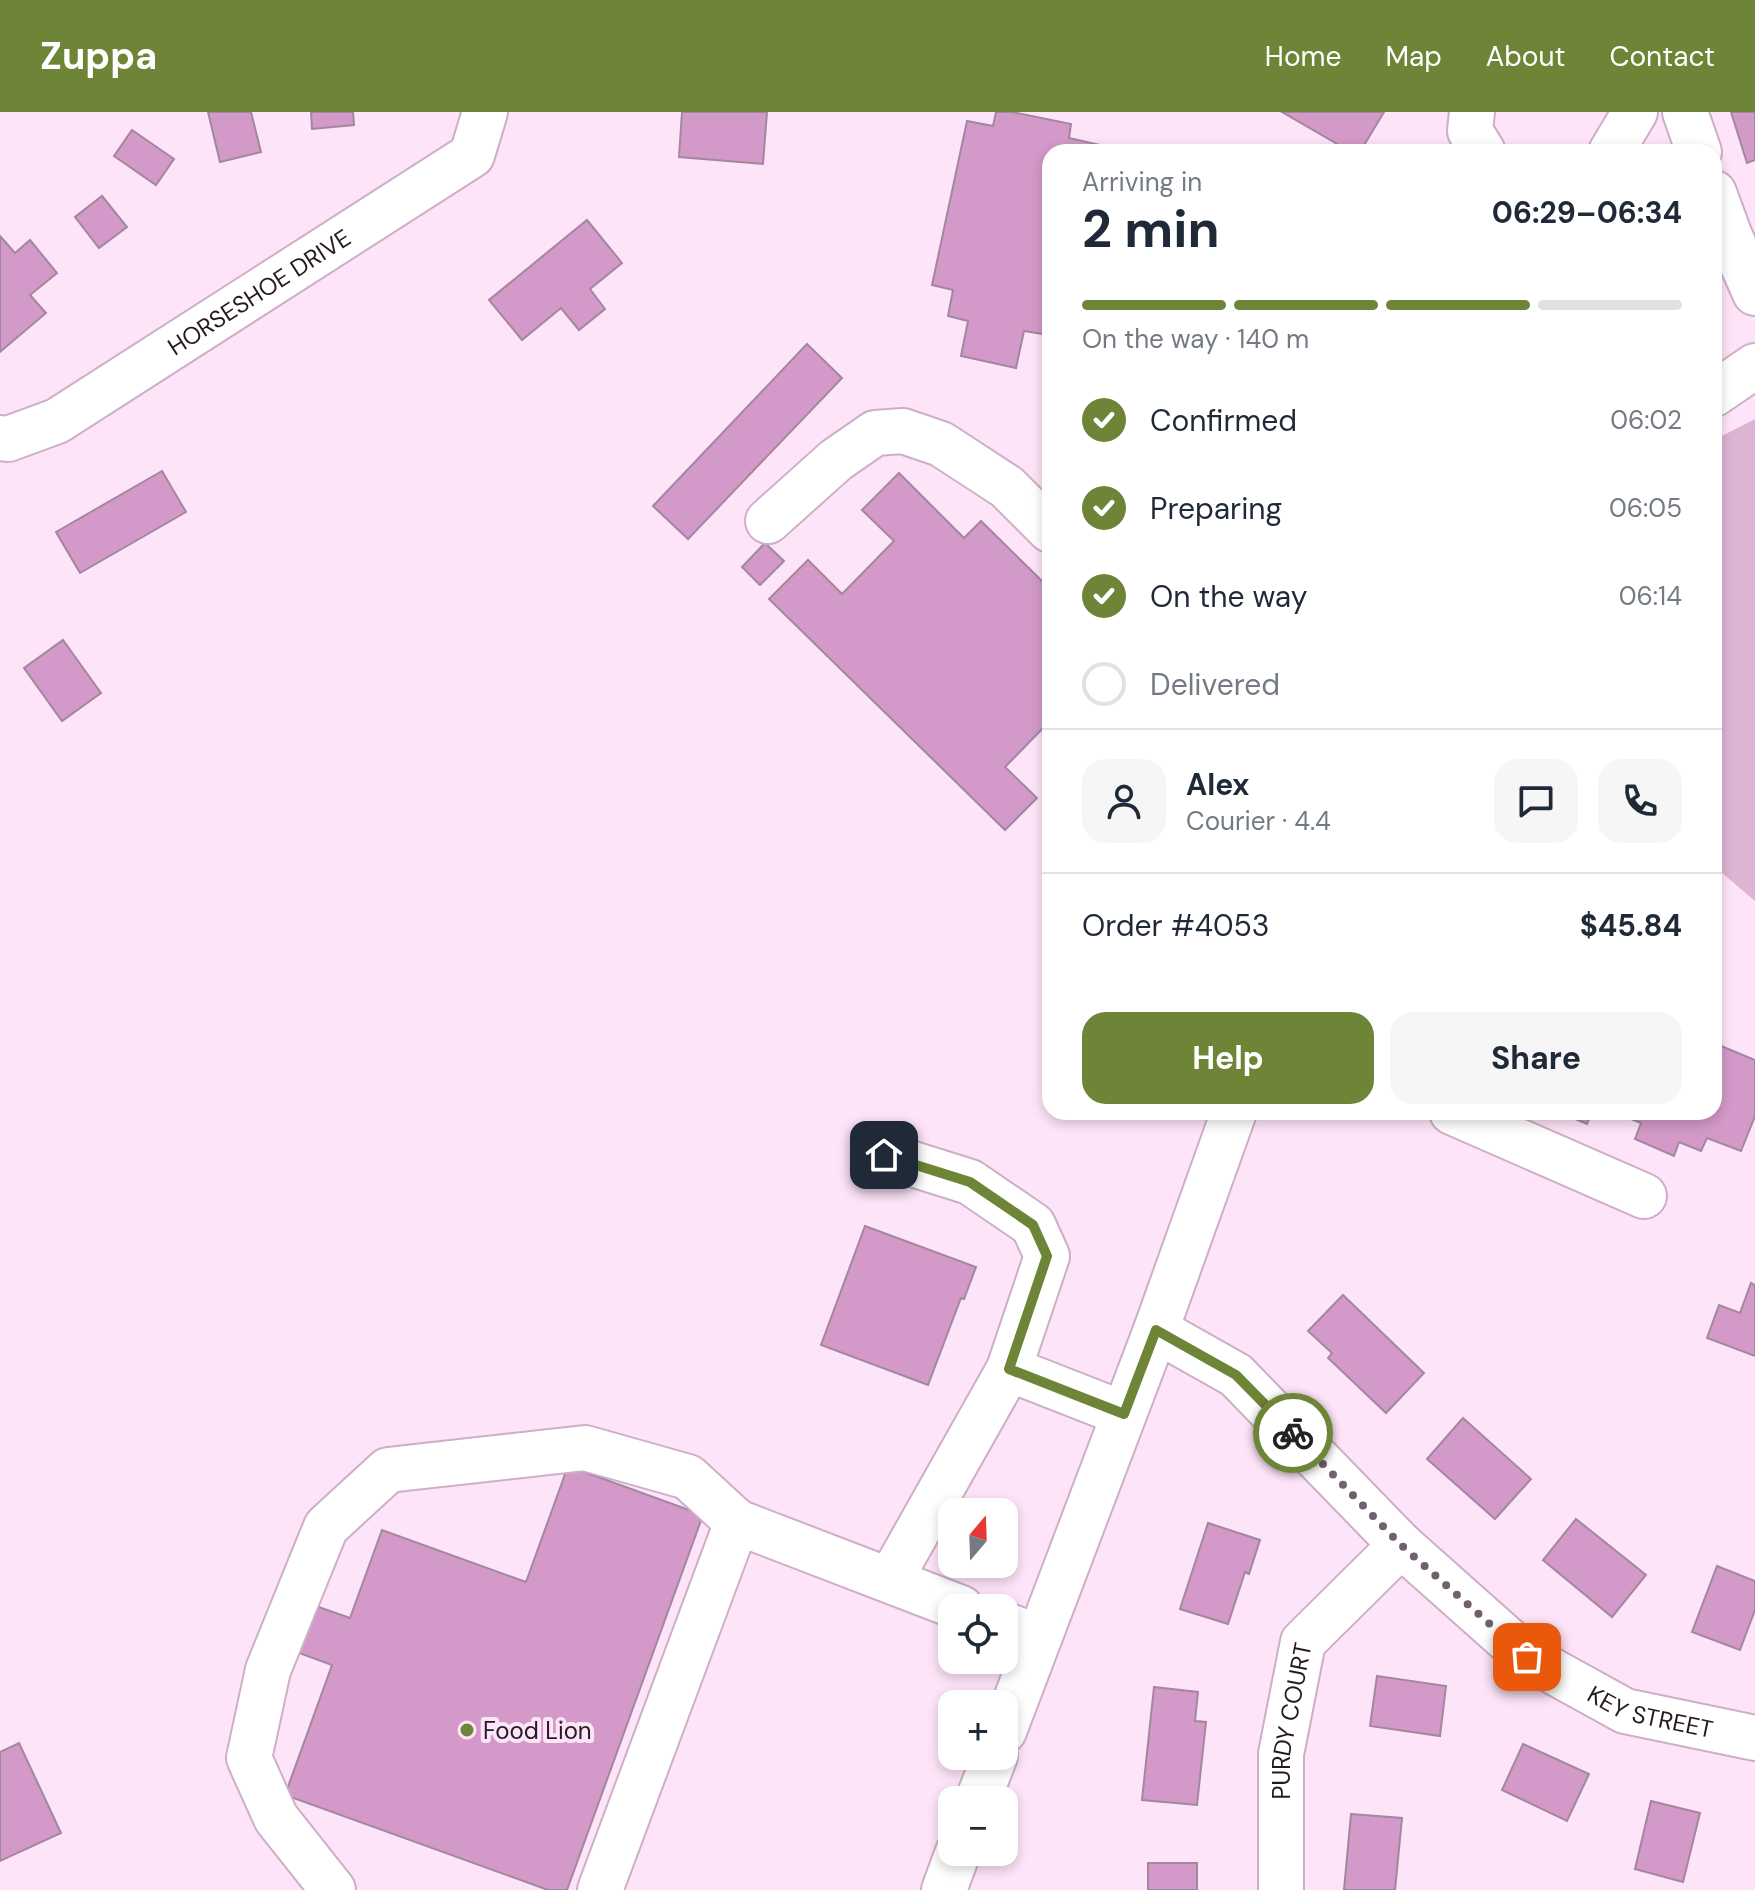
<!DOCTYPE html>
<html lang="en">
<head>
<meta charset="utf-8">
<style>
  body { margin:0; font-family:"DM Sans",sans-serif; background:#f6f6f7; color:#1f2937; height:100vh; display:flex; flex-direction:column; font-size:30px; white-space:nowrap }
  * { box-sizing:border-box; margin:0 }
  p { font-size:26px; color:#747a83 }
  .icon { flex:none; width:44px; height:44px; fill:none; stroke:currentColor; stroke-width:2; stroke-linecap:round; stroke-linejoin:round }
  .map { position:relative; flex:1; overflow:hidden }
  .details { position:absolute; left:1042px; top:32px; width:680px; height:976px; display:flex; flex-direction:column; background:#fff; border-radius:24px; box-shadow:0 4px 12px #0003 }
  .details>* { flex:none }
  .needle { width:52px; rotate:19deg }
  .buttons { position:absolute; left:938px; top:1386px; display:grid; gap:16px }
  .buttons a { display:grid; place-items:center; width:80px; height:80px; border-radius:16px; background:#fff; box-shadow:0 4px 12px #0003; font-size:40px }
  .pin { position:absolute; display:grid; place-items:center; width:68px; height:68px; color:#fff; margin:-34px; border-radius:16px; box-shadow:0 4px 12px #0006 }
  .courier { position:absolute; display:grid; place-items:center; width:80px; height:80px; margin:-40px; border:6px solid #6e8537; border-radius:50%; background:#fff; color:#222; box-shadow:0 2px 10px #0007 }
  .overview em { font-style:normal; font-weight:700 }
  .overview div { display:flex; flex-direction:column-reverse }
  .overview { display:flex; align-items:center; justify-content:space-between; height:136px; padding:0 40px }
  h1 { font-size:52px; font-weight:700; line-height:60px }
  .bar { display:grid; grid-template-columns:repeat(4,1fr); gap:12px 8px; align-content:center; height:96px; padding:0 40px }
  .bar i { height:10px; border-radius:6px; background:#e0e1e3 }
  .bar .selected { background:#6e8537 }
  .bar p { grid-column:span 4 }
  .line { display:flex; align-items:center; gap:20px; padding:0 40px; border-top:2px solid #e0e1e3 }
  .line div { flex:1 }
  .round { display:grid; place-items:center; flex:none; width:84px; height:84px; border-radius:24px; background:#f6f6f7 }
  ol { padding:0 40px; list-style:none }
  li { display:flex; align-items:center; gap:24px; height:88px }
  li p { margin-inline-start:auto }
  li .icon { padding:8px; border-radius:50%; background:#6e8537; color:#fff; stroke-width:4 }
  li:last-child { color:#747a83 }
  li i { width:44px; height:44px; border:4px solid #e0e1e3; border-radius:50% }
  .button { display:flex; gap:16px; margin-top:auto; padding:16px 40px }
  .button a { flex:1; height:92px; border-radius:24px; background:#6e8537; color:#fff; font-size:32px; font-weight:700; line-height:92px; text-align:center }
  .button a+a { background:#f6f6f7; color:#1f2937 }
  header { display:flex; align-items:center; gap:48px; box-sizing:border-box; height:112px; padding:0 40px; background:#6e8537; color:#fff }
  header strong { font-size:38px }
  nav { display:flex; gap:44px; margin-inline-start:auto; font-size:28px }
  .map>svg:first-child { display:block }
  .green { fill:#deb4d5 }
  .building { fill:#d399c8; stroke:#a3879e; stroke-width:2 }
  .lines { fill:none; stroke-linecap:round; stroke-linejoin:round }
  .minor-casing { stroke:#cdafc7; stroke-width:48 }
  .highway-casing { stroke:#cdafc7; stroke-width:48 }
  .minor { stroke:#fff; stroke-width:44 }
  .highway { stroke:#fff; stroke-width:44 }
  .done { stroke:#71616e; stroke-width:8; stroke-dasharray:0 14.4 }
  .route { stroke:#6e8537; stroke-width:10 }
  .poi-dot { fill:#6e8537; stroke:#fde4f8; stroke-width:3 }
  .labels { text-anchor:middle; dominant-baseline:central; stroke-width:8; stroke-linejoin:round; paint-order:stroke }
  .street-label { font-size:24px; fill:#251a23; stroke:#fde4f8 }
  .poi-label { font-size:24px; fill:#251a23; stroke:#fde4f8; text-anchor:start }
</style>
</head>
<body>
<header>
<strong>Zuppa</strong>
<nav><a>Home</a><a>Map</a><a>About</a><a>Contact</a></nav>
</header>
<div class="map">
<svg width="1755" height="1778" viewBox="0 0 1755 1778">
  <rect width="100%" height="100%" fill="#fde4f8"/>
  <path class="green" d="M 1755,307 L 1755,789 L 1714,754 L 1714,328 Z"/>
  <g class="building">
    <path d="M 208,0 L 251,0 L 261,40 L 220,50 Z"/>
    <path d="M 311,0 L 353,0 L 354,13 L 312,17 Z"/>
    <path d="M 682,0 L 767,0 L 763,52 L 679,45 Z"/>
    <path d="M 996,0 L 1012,0 L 1071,12 L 1069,26 L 1100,33 L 1098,40 L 1050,40 L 1050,194 L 1043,222 L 1024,219 L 1016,256 L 961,244 L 968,209 L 948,204 L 953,178 L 932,173 L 967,9 L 993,14 Z"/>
    <path d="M 1282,0 L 1384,0 L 1360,40 L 1351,40 Z"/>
    <path d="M 1731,0 L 1755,0 L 1755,48 L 1747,51 Z"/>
    <path d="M 132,18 L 174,47 L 156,73 L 114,44 Z"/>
    <path d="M 102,84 L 127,115 L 99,136 L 75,105 Z"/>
    <path d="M 587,108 L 622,151 L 590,177 L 605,197 L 579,218 L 561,196 L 522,228 L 489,188 Z"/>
    <path d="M 0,124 L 15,141 L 30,128 L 57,161 L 30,183 L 46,201 L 0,240 Z"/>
    <path d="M 807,232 L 842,266 L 688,427 L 653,394 Z"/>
    <path d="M 162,359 L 186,400 L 80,461 L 56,420 Z"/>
    <path d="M 899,361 L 964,426 L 981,409 L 1050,477 L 1050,609 L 1005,655 L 1037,686 L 1005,718 L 769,487 L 808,448 L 842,482 L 894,429 L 862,398 Z"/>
    <path d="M 765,431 L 784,449 L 760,473 L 742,455 Z"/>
    <path d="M 63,528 L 101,581 L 62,609 L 24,556 Z"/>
    <path d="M 1714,931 L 1755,948 L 1755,1004 L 1741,1039 L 1707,1026 L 1701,1039 L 1679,1030 L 1674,1044 L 1635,1027 L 1641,1011 L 1621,1003 L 1622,1000 L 1714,1000 Z"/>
    <path d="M 1559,1000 L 1592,1000 L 1587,1012 Z"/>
    <path d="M 865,1114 L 976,1155 L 964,1187 L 961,1186 L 928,1273 L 821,1233 Z"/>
    <path d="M 1751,1171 L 1755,1173 L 1755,1244 L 1707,1226 L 1719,1193 L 1740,1201 Z"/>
    <path d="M 1343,1183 L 1424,1261 L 1386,1301 L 1328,1246 L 1332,1241 L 1308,1219 Z"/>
    <path d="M 1463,1306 L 1531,1367 L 1495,1407 L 1427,1347 Z"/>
    <path d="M 568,1354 L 703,1403 L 567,1778 L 548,1778 L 285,1683 L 332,1553 L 299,1541 L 316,1494 L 350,1506 L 382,1418 L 526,1470 Z"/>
    <path d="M 1576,1407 L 1646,1463 L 1612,1505 L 1543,1448 Z"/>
    <path d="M 1208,1411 L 1260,1428 L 1249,1462 L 1245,1460 L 1228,1512 L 1180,1497 Z"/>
    <path d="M 1717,1454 L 1755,1469 L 1755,1498 L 1740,1538 L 1692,1520 Z"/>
    <path d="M 1377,1564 L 1446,1574 L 1440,1624 L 1370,1614 Z"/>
    <path d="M 1154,1575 L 1198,1580 L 1195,1609 L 1206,1610 L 1197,1693 L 1142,1688 Z"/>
    <path d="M 19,1631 L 61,1721 L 0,1749 L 0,1640 Z"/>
    <path d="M 1523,1632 L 1589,1662 L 1567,1709 L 1502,1678 Z"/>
    <path d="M 1651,1689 L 1700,1701 L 1683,1770 L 1635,1757 Z"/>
    <path d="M 1351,1702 L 1402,1706 L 1395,1778 L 1344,1778 Z"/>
    <rect x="1148" y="1751" width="49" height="27"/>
  </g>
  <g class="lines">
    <defs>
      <g id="minor">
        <path d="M 1472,0 L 1470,19 L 1483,40"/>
        <path d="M 1685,0 L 1699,40"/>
        <path d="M 1611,40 L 1635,0"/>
        <path d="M 1714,81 L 1729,122 L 1755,181"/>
        <path id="s1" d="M 0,326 L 8,327 L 57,309 L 472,43 L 485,0"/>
        <path d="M 768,409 L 836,348 L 875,321 L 903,319 L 941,332 L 1007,375 L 1050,418"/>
        <path d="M 1452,1000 L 1644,1084"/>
        <path d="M 884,1043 L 970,1070 L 1033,1113 L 1047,1144 L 1009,1257"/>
        <path id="s2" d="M 1156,1218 L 1236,1263 L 1401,1433 L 1527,1545 L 1625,1599 L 1755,1626"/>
        <path d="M 890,1468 L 1009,1257 L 1124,1302"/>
        <path d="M 1004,1512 L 1039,1526"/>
        <path d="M 333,1778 L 276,1706 L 249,1646 L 268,1558 L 326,1415 L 388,1358 L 585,1336 L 688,1365 L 737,1410"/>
        <path d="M 600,1778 L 737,1410 L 961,1496"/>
        <path id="s3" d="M 1281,1778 L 1281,1642 L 1303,1530 L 1401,1433"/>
      </g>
      <g id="highway">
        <path d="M 1714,282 L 1755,254"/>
        <path d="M 1004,1619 L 1156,1218 L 1234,1000"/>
        <path d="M 978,1688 L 995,1644"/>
        <path d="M 944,1778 L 958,1740"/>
      </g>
    </defs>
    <use href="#minor" class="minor-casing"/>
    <use href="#highway" class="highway-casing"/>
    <use href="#minor" class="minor"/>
    <use href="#highway" class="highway"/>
  </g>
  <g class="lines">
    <path class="done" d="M 1293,1321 L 1401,1433 L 1527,1545"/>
    <path class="route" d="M 884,1043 L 970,1070 L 1033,1113 L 1047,1144 L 1009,1257 L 1124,1302 L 1156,1218 L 1236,1263 L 1293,1321"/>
  </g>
  <circle class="poi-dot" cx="467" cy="1618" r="8"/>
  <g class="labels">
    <g class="street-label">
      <text stroke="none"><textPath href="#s1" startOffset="300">HORSESHOE DRIVE</textPath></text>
      <text stroke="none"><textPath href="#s2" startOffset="634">KEY STREET</textPath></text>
      <text stroke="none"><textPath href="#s3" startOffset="170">PURDY COURT</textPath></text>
    </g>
    <g class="poi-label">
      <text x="483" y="1618">Food Lion</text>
    </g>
  </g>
</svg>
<div class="buttons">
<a><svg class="needle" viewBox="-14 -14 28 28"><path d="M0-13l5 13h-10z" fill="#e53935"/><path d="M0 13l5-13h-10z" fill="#747a83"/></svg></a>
<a><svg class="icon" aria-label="locate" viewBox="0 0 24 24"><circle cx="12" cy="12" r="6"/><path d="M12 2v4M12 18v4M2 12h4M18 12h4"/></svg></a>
<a>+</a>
<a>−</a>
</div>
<div class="pin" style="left:1527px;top:1545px;background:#ea580c"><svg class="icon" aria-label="bag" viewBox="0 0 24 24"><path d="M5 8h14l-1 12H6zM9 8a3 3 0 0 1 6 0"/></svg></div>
<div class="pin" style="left:884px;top:1043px;background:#1f2937"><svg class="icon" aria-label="home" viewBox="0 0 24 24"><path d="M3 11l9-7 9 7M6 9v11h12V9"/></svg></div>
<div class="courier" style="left:1293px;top:1321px"><svg class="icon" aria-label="bike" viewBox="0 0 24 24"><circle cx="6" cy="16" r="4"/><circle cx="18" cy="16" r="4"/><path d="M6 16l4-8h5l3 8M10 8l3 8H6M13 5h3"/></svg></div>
<section class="details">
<div class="overview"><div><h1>2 min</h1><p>Arriving in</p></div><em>06:29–06:34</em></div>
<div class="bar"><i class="selected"></i><i class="selected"></i><i class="selected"></i><i></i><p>On the way · 140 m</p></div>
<ol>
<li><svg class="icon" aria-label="check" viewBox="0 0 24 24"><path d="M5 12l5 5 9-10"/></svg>Confirmed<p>06:02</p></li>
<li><svg class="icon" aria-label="check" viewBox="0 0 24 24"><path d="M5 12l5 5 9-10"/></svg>Preparing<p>06:05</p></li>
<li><svg class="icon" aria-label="check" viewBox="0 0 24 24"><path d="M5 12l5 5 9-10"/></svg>On the way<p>06:14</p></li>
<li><i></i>Delivered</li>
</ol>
<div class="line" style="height:144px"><a class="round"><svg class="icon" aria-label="person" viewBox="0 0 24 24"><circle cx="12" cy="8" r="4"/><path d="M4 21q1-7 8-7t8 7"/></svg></a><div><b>Alex</b><p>Courier · 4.4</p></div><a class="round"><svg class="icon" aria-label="chat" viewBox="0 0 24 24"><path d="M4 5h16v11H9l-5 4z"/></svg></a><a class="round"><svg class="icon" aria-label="phone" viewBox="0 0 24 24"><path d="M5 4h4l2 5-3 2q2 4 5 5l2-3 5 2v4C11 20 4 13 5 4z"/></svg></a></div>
<div class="line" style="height:104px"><div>Order #4053</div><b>$45.84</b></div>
<div class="button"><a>Help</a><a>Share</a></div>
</section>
</div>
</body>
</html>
